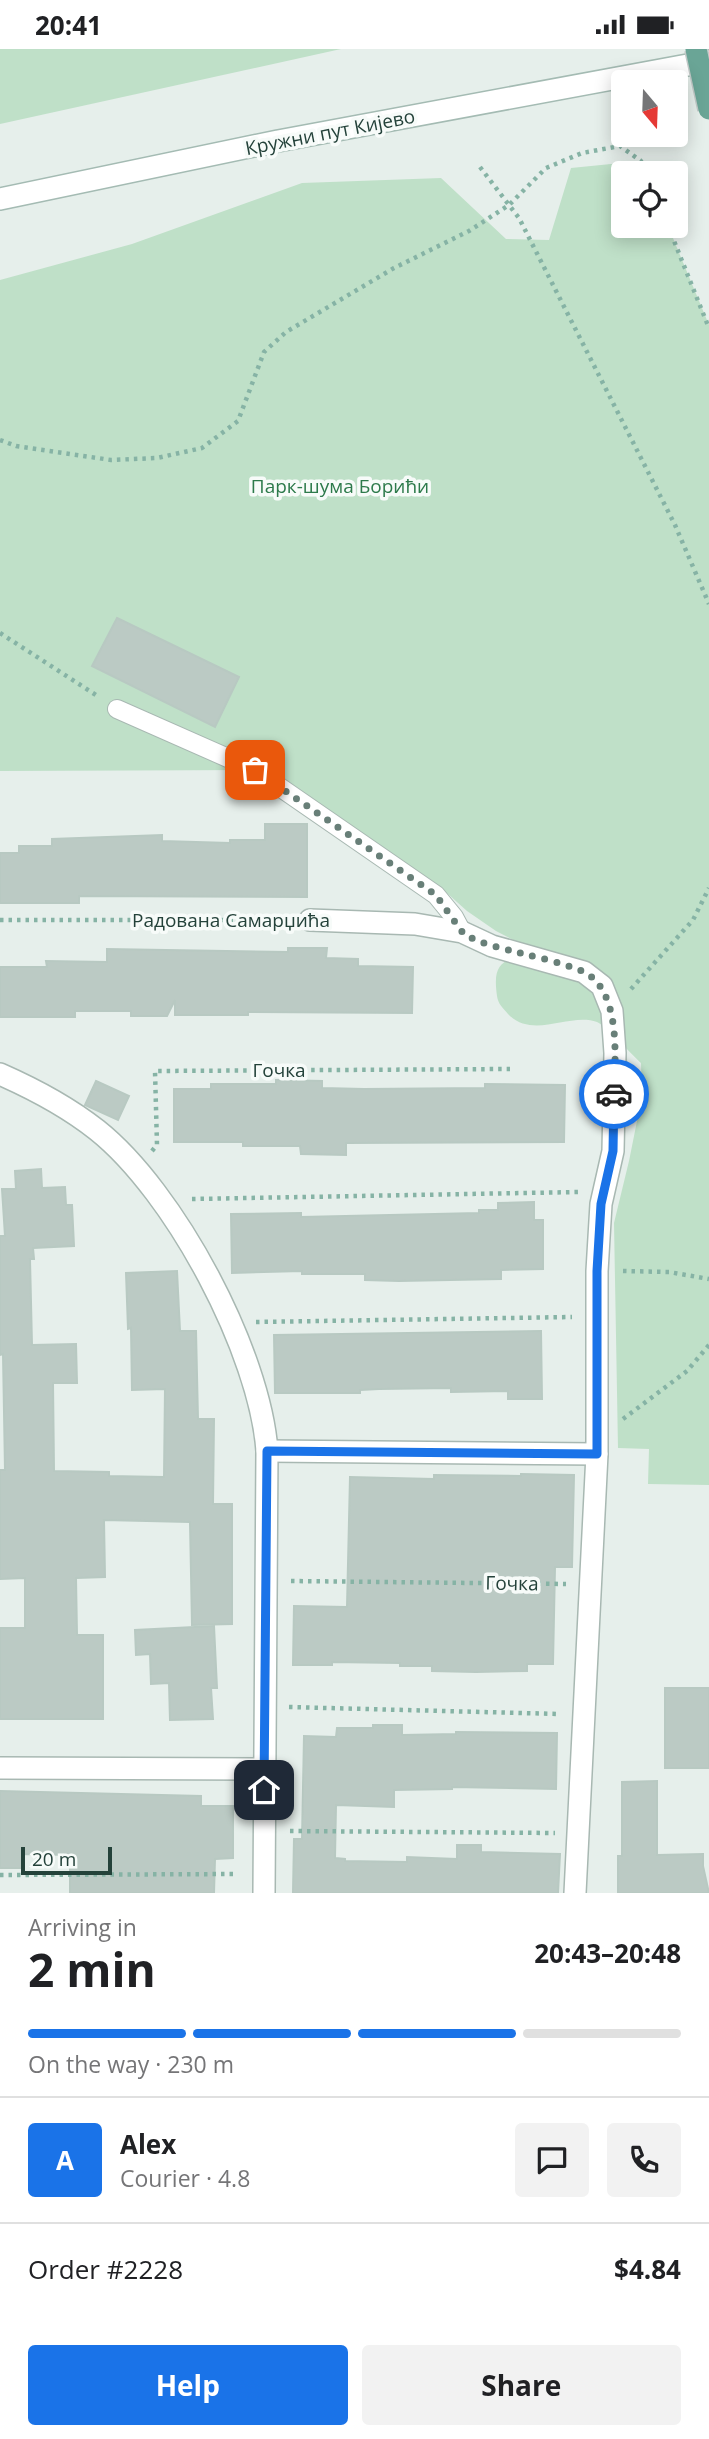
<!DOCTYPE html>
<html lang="en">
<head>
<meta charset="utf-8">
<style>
  body { margin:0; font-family:"Open Sans",sans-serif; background:#f2f2f2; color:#202124; height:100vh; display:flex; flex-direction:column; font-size:26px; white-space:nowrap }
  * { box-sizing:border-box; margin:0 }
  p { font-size:23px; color:#757577 }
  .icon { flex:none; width:38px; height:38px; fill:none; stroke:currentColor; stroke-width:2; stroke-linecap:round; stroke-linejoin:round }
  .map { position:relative; height:1844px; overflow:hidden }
  .drawer { display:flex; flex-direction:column; background:#fff; flex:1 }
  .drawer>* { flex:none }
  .needle { width:46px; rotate:161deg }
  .controls { position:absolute; left:611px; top:21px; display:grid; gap:14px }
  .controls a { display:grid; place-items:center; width:77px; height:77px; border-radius:7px; background:#fff; box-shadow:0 4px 18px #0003; font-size:35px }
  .scale { position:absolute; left:21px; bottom:18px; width:91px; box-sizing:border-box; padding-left:7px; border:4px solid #24423a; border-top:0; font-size:19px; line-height:24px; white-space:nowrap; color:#24423a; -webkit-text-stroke:5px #f7fbf9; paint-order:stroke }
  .pin { position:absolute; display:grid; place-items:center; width:60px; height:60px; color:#fff; margin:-30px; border-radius:14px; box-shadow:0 4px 10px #0006 }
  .courier { position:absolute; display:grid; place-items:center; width:70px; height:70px; margin:-35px; border:5px solid #1a73e8; border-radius:50%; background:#fff; color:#222; box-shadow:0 2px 9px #0007 }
  .overview em { font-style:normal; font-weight:700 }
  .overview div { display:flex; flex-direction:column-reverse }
  .overview { display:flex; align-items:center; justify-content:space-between; height:119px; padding:0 28px }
  h1 { font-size:46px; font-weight:700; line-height:52px }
  .bar { display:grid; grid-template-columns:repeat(4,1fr); gap:10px 7px; align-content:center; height:84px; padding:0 28px }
  .bar i { height:9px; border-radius:5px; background:#e0e0e0 }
  .bar .on { background:#1a73e8 }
  .bar p { grid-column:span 4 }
  .line { display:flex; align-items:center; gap:18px; padding:0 28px; border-top:2px solid #e0e0e0 }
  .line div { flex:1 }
  .round { display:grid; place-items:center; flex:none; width:74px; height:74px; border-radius:7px; background:#f2f2f2 }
  .button { display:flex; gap:14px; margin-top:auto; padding:14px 28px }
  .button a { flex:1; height:80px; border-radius:7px; background:#1a73e8; color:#fff; font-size:28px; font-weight:700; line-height:80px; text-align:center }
  .button a+a { background:#f2f2f2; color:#202124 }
  .status { display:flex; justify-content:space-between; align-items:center; height:49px; padding:0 35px; background:#fff; direction:ltr }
  .status svg { height:19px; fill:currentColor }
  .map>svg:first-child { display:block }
  .green { fill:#bfe0c8 }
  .building { fill:#bbcac4; stroke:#b8c9c2; stroke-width:2 }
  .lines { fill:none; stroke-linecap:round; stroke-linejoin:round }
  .service-casing { stroke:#a8b8b2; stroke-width:20 }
  .minor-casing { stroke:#a8b8b2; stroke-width:24 }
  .secondary-casing { stroke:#a4bbb3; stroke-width:24 }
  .path { stroke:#86b3a5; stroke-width:4.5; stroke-dasharray:3.5 5; stroke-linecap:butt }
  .service { stroke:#fff; stroke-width:18 }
  .minor { stroke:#fff; stroke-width:21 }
  .secondary { stroke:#fff; stroke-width:21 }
  .primary-bridge-casing { stroke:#c2cac8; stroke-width:24; stroke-linecap:butt }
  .primary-bridge { stroke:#6aa596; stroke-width:21 }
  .done { stroke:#687f78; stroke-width:7; stroke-dasharray:0 12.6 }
  .route { stroke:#1a73e8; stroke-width:9 }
  .labels { text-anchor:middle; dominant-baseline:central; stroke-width:7; stroke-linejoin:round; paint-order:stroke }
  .street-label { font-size:19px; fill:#24423a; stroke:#f7fbf9 }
  .park-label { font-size:19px; fill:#2d7a4b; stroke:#f7fbf9 }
</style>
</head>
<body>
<div class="status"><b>20:41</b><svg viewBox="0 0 49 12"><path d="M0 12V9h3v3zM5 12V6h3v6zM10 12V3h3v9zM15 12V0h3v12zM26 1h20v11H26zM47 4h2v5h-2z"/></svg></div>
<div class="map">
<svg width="709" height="1844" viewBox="0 0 709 1844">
  <rect width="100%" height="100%" fill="#e6efeb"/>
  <g class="green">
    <path d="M 0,0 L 341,0 L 0,75 Z"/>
    <path d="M 641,112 L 646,124 L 623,124 L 623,177 L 668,177 L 709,276 L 709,1436 L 648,1435 L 649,1400 L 618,1399 L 614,1174 L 629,1112 L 642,1047 L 641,1014 C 632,1006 606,977 597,973 C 570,963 533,991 508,965 C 503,959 498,955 497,947 C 492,911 504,916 527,898 L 496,882 L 467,862 L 439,837 L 399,821 L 255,721 L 0,722 L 0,231 L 132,195 L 302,134 L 441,129 L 506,190 L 549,191 L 571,119 Z"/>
  </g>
  <g class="building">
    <path d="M 117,569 L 239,628 L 215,678 L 92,617 Z"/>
    <path d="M 265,775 L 307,775 L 307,848 L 79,847 L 79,854 L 0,854 L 0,804 L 19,804 L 19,797 L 52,797 L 52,790 L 162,786 L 162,792 L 230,794 L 230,791 L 265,791 Z"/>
    <path d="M 288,899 L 327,899 L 326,909 L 358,910 L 358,917 L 413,918 L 412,964 L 248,963 L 248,966 L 175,966 L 175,951 L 167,967 L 131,967 L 131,962 L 75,962 L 75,968 L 0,968 L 0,918 L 47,918 L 46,912 L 107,913 L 107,900 L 288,903 Z"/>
    <path d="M 276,1031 L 322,1032 L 322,1039 L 364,1040 L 485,1039 L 485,1035 L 565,1036 L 564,1093 L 346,1094 L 346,1106 L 301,1105 L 300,1097 L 243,1097 L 243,1093 L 174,1093 L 174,1040 L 211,1040 L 211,1035 L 276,1035 Z"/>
    <path d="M 96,1032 L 129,1047 L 118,1071 L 85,1056 Z"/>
    <path d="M 41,1120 L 42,1139 L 65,1138 L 66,1156 L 72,1156 L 74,1197 L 33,1199 L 34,1210 L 30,1210 L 32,1296 L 76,1295 L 77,1334 L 53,1334 L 54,1422 L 109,1423 L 109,1427 L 164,1428 L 165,1340 L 132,1341 L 131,1279 L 128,1280 L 126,1224 L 177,1222 L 180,1282 L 196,1282 L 198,1370 L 214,1370 L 213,1455 L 232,1455 L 232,1575 L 192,1576 L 190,1473 L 104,1471 L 105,1528 L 76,1529 L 77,1586 L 103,1586 L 103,1670 L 0,1670 L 0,1579 L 25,1579 L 25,1529 L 0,1530 L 0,1421 L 5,1421 L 3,1305 L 0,1306 L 0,1187 L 5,1187 L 2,1140 L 16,1140 L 15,1122 Z"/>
    <path d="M 534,1153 L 534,1171 L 543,1171 L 543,1220 L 501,1221 L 501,1230 L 399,1232 L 365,1231 L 365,1225 L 302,1225 L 302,1222 L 232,1224 L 231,1165 L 301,1164 L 301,1168 L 479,1164 L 479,1161 L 498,1161 L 498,1154 Z"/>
    <path d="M 541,1282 L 542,1350 L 508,1350 L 508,1342 L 451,1343 L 451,1339 L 379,1340 L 360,1341 L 360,1344 L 275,1344 L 274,1286 Z"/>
    <path d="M 521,1425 L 574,1426 L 572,1518 L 555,1518 L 553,1615 L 527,1615 L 527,1622 L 476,1623 L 432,1622 L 432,1617 L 400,1617 L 400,1614 L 332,1613 L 332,1616 L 293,1616 L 294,1557 L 347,1558 L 350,1428 L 434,1430 L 434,1426 L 521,1427 Z"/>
    <path d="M 214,1577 L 217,1639 L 211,1639 L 213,1670 L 170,1671 L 169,1634 L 151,1635 L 150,1605 L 136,1606 L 135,1581 Z"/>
    <rect x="665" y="1639" width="44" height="80"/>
    <path d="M 373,1676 L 402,1676 L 402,1686 L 456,1685 L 456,1683 L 557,1684 L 556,1740 L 452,1738 L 452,1740 L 394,1741 L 394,1758 L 336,1756 L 335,1809 L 345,1810 L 345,1812 L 407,1813 L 407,1808 L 457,1810 L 457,1796 L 481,1796 L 481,1803 L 560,1805 L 558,1844 L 293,1844 L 294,1790 L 302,1790 L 304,1687 L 336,1688 L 337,1679 L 373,1679 Z"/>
    <path d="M 657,1732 L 657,1806 L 703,1805 L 703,1817 L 709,1844 L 618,1844 L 618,1807 L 622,1807 L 622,1733 Z"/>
    <path d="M 0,1742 L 201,1747 L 201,1757 L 233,1757 L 233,1809 L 215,1810 L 214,1844 L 70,1844 L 70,1806 L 23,1805 L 23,1819 L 0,1819 Z"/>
  </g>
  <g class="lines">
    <defs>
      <path id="service" d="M 117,660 L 255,721 L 436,846 L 454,868 L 462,883"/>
      <g id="minor">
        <path d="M 310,871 L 415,875 L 462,883 L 492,897 L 584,923 L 602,937 L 612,962 L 615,1004 L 613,1102 L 601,1155 L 597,1222 L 597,1405 L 575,1844"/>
        <path d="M 0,1025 C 34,1040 68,1058 97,1081 C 175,1143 260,1303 267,1402 L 264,1844"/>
        <path d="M 267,1402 L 597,1405"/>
        <path d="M 0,1719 L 264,1720"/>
      </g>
      <path id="secondary" d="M 0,150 L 278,92 L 709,12"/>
    </defs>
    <use href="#service" class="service-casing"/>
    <use href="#minor" class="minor-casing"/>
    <use href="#secondary" class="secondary-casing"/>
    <g class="path">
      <path d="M 480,118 L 519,169 L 675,476 L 709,555"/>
      <path d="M 668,177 L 709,279"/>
      <path d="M 0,391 L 16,397 L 111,411 L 157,409 L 202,399 L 238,372 L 264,303 L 286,283 L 394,219 L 469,182 L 509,156 L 546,119 L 582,104 L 620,97 L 641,112 L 646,124"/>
      <path d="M 0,584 L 99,648"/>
      <path d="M 0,871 L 285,871"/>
      <path d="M 631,940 L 693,871 L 709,839"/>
      <path d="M 152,1102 L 157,1096 L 155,1022 L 510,1020"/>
      <path d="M 192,1150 L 579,1143"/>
      <path d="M 623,1222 L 669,1223 L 709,1230"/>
      <path d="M 256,1273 L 572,1268"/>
      <path d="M 623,1370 L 687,1322 L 709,1296"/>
      <path d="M 291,1532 L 566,1535"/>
      <path d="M 289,1658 L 560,1665"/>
      <path d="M 290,1782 L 555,1784"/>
      <path d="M 0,1826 L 238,1825"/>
    </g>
    <use href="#service" class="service"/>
    <use href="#minor" class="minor"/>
    <use href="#secondary" class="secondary"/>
    <defs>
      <path id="primary-bridge" d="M 696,0 L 709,60"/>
    </defs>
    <use href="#primary-bridge" class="primary-bridge-casing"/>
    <use href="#primary-bridge" class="primary-bridge"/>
  </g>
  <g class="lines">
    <path class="done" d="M 255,721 L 436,846 C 441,853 461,882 464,885 C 481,895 502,899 520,904 C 540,909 563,914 582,922 C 622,940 615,1009 614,1045"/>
    <path class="route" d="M 264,1741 L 267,1402 L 597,1405 L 597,1222 L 601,1155 L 613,1102 L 614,1045"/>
  </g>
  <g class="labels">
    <g class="street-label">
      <text transform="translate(330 83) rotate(-11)">Кружни пут Кијево</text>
      <text x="231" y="871">Радована Самарџића</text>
      <text x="279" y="1021">Гочка</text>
      <text transform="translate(512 1534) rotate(1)">Гочка</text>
    </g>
    <g class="park-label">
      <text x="340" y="437">Парк-шума Борићи</text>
    </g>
  </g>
</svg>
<div class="controls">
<a><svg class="needle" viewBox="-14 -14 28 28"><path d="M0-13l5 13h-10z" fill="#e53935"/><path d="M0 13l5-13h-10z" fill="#757577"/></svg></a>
<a><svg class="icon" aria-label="locate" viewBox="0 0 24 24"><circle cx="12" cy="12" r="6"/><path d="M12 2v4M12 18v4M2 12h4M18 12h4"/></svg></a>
</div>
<div class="scale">20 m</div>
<div class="pin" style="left:255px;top:721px;background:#ea580c"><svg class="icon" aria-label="bag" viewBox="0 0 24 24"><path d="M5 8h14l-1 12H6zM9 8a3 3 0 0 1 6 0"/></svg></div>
<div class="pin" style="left:264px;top:1741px;background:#1f2937"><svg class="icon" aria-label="home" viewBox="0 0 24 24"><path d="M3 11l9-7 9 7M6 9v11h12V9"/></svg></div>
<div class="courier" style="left:614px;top:1045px"><svg class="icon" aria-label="car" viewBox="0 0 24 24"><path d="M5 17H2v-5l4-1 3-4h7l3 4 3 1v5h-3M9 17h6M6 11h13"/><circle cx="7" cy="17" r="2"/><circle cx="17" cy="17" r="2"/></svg></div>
</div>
<section class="drawer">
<div class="overview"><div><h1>2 min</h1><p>Arriving in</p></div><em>20:43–20:48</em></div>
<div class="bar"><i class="on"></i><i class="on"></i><i class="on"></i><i></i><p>On the way · 230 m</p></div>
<div class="line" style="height:126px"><b class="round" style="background:#1a73e8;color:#fff">A</b><div><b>Alex</b><p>Courier · 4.8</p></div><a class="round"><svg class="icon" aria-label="chat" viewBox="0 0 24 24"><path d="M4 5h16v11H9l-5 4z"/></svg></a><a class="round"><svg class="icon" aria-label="phone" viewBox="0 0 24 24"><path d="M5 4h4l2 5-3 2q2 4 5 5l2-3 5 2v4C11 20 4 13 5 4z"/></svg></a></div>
<div class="line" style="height:91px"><div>Order #2228</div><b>$4.84</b></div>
<div class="button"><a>Help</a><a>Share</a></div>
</section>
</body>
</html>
